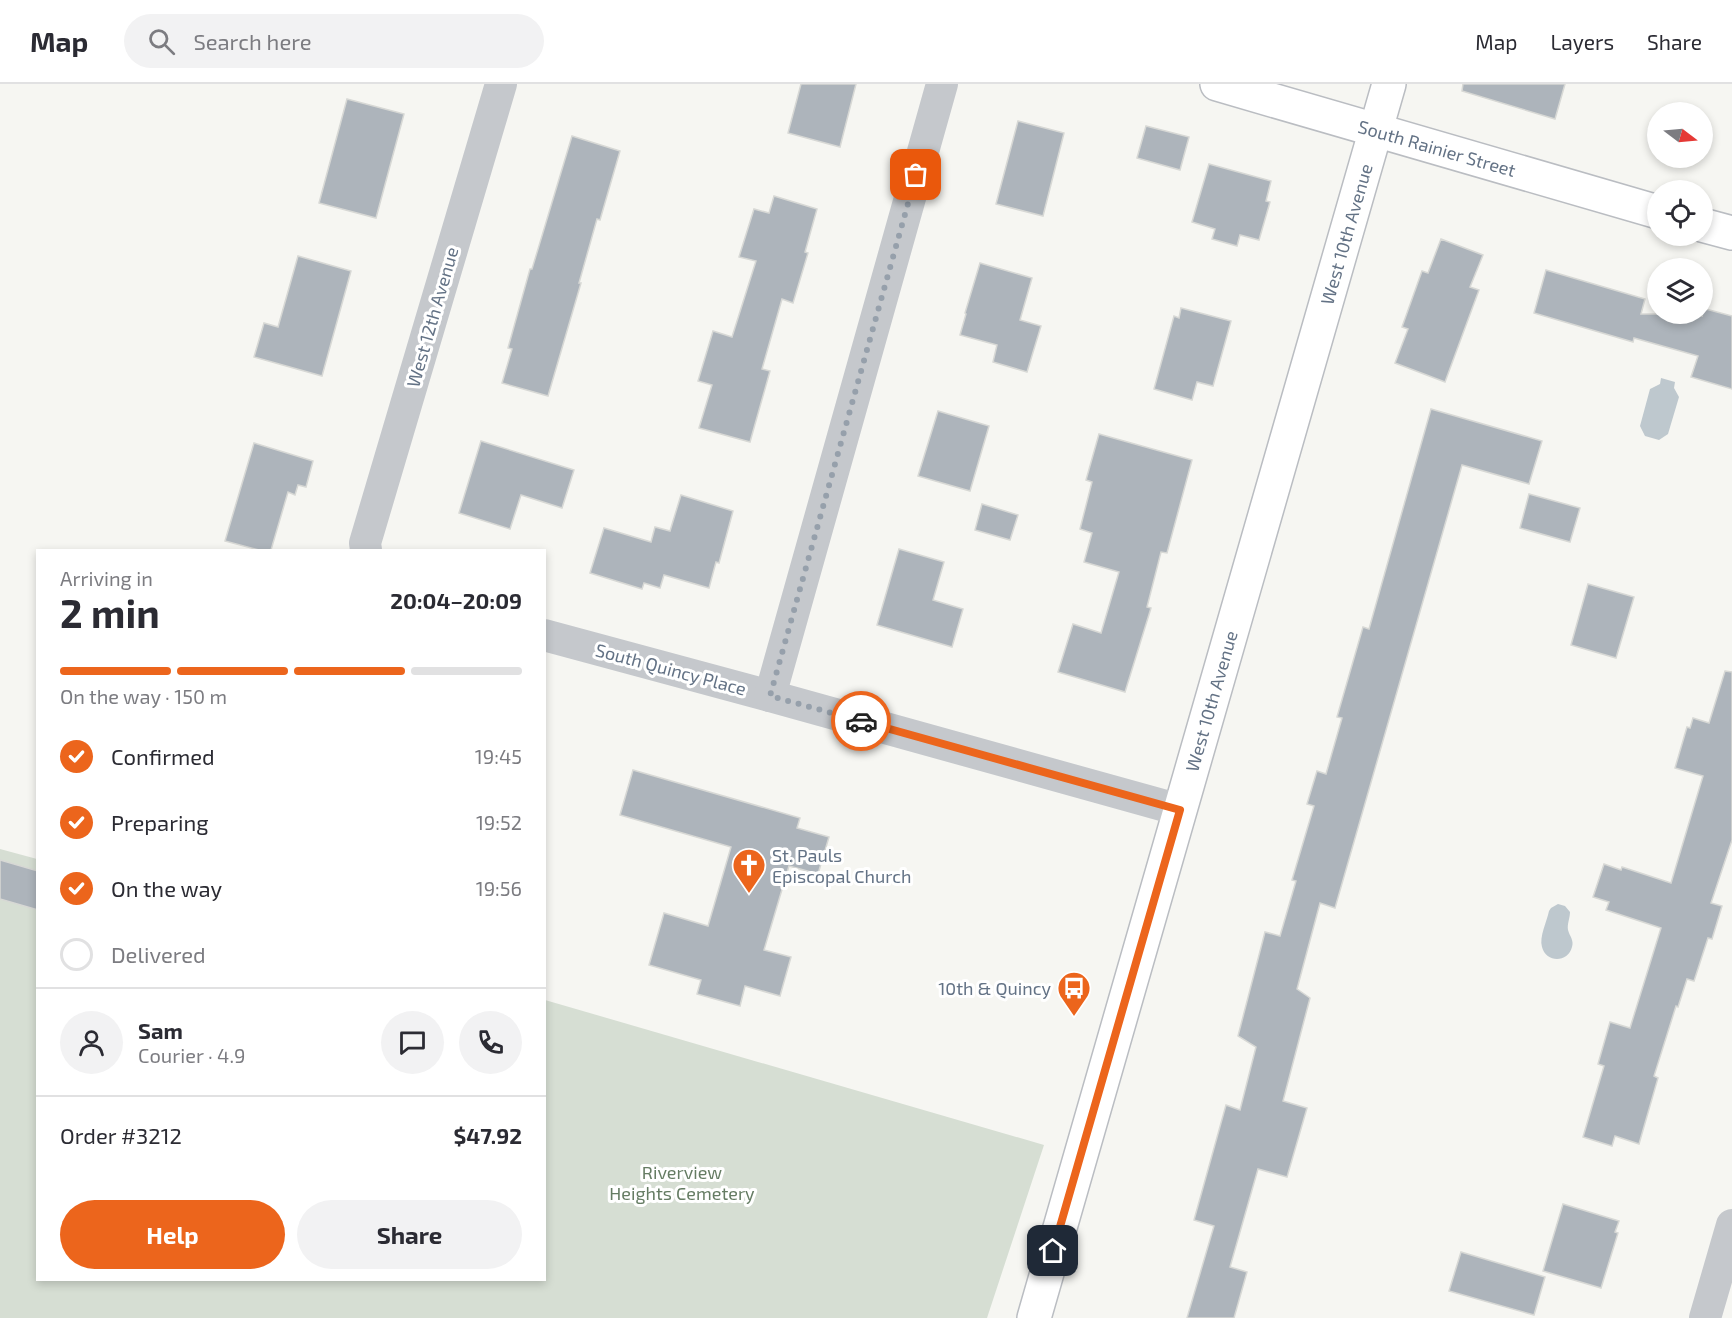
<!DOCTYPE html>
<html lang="en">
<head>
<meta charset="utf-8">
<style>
  body { margin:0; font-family:"Exo 2",sans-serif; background:#f2f2f3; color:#2b2b33; height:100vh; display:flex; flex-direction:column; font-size:22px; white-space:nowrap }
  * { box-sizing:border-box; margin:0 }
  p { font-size:20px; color:#7c7c81 }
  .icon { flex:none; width:33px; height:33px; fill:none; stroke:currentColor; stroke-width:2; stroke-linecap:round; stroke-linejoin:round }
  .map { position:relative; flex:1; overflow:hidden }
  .side { position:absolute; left:36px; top:465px; width:510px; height:732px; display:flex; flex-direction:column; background:#fff; border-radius:0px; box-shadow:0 3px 9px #0003 }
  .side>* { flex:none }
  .needle { width:39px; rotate:106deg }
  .buttons { position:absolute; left:1647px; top:18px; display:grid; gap:12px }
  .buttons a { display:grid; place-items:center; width:66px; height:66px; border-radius:50%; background:#fff; box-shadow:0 3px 9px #0003; font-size:30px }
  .pin { position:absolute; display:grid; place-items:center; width:51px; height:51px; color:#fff; margin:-26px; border-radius:12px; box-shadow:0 3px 9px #0006 }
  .courier { position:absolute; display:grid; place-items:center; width:60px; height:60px; margin:-30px; border:4px solid #ec651c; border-radius:50%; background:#fff; color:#222; box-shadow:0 2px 8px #0007 }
  .head em { font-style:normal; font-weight:700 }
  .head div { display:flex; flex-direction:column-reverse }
  .head { display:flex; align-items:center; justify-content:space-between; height:102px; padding:0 24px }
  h1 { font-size:39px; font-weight:700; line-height:45px }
  .bar { display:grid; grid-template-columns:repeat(4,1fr); gap:9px 6px; align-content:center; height:72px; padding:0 24px }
  .bar i { height:8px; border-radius:4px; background:#e1e1e2 }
  .bar .current { background:#ec651c }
  .bar p { grid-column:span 4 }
  .line { display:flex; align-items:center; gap:15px; padding:0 24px; border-top:2px solid #e1e1e2 }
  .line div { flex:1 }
  .round { display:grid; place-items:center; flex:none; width:63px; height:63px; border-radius:32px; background:#f2f2f3 }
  ol { padding:0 24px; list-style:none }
  li { display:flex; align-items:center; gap:18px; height:66px }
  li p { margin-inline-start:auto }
  li .icon { padding:6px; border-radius:50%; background:#ec651c; color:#fff; stroke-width:4 }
  li:last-child { color:#7c7c81 }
  li i { width:33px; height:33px; border:3px solid #e1e1e2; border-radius:50% }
  .button { display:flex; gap:12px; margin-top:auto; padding:12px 24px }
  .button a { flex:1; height:69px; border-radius:36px; background:#ec651c; color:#fff; font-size:24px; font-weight:700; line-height:69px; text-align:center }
  .button a+a { background:#f2f2f3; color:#2b2b33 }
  header { display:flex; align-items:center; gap:36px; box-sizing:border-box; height:84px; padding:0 30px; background:#fff; border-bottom:2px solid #e1e1e2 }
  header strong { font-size:28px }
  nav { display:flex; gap:33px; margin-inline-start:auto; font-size:21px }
  .search { width:420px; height:54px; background:#f2f2f3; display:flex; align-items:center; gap:15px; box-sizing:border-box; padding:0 21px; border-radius:33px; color:#7c7c81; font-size:22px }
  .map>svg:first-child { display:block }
  .green { fill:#d6ded3 }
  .water { fill:#bec8ce }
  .building { fill:#adb4bb; stroke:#d7d8d5; stroke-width:1.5 }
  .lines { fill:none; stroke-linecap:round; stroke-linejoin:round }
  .secondary-casing { stroke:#babdc2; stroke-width:36 }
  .street { stroke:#c5c8cc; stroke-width:32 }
  .secondary { stroke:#fff; stroke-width:33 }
  .done { stroke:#96a0ab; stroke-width:6; stroke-dasharray:0 10.8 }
  .route { stroke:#ec651c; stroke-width:8 }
  .labels { text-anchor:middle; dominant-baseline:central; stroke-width:6; stroke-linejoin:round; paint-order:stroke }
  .street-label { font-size:18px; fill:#637285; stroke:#fff }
  .poi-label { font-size:18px; fill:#637285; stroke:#fff; text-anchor:start }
  .park-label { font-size:18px; fill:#657c63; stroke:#fff }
</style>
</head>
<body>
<header>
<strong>Map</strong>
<div class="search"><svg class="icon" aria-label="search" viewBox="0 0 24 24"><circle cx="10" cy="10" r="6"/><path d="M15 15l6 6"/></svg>Search here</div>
<nav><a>Map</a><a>Layers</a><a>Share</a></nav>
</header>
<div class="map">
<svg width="1732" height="1234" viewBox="0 0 1732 1234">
  <rect width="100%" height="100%" fill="#f6f6f2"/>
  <path class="green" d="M 0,765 L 37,775 L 38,1196 L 544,1196 L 545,916 L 1044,1061 L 987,1234 L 0,1234 Z"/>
  <g class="water">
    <path d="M 1661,294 L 1675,298 L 1674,304 L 1679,313 L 1668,350 L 1659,356 L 1645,352 L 1640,342 L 1650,305 L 1660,300 Z"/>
    <path d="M 1558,820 L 1565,822 L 1570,828 C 1570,834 1567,840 1568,846 C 1570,853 1574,856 1572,863 C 1568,879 1546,879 1542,863 C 1539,853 1547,837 1549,827 L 1551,824 Z"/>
  </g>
  <g class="building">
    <path d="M 801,0 L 856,0 L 840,63 L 788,49 Z"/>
    <path d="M 1463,0 L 1565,0 L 1555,35 L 1462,7 Z"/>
    <path d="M 347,15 L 404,30 L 376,134 L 319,119 Z"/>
    <path d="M 1018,37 L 1064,49 L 1043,132 L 996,120 Z"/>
    <path d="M 1146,42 L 1189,53 L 1180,86 L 1137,74 Z"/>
    <path d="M 572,52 L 620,67 L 600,136 L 597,135 L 579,199 L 581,199 L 548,312 L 502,299 L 512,265 L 508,264 L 530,185 L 532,185 Z"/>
    <path d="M 1209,80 L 1271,97 L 1266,117 L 1270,118 L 1259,156 L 1240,151 L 1237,162 L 1212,155 L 1215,145 L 1192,138 Z"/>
    <path d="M 774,112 L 817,125 L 805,168 L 808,169 L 793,219 L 782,215 L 762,285 L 770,287 L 750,358 L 699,344 L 712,301 L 698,297 L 713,247 L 732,253 L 756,177 L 739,173 L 754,125 L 769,129 Z"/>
    <path d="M 1441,155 L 1483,171 L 1470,203 L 1479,206 L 1445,298 L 1395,279 L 1408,245 L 1402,243 L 1422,187 L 1428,189 Z"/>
    <path d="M 298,172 L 351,187 L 322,292 L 254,273 L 264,239 L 278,243 Z"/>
    <path d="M 980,179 L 1032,194 L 1020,236 L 1041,242 L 1027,288 L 993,278 L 997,261 L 960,251 L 966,230 L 965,229 Z"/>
    <path d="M 1546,186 L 1645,215 L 1641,230 L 1694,230 L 1702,232 L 1702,224 L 1732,232 L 1732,305 L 1691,293 L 1698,272 L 1634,254 L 1633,258 L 1534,229 Z"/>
    <path d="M 1181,224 L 1231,237 L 1213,302 L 1197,298 L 1192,316 L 1154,305 L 1174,232 L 1179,234 Z"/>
    <path d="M 1431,325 L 1542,357 L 1529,400 L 1462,381 L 1335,824 L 1320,819 L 1297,905 L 1310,914 L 1283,1017 L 1307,1024 L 1287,1093 L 1258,1085 L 1230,1183 L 1247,1188 L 1234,1234 L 1187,1234 L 1214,1142 L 1194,1136 L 1226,1021 L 1240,1026 L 1256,963 L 1238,952 L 1265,848 L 1280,852 L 1296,797 L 1292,796 L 1314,722 L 1307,720 L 1317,687 L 1326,690 L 1342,634 L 1337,633 L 1363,543 L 1369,545 Z"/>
    <path d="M 938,327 L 989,342 L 970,407 L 918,392 Z"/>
    <path d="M 1099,350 L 1192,376 L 1167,469 L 1161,468 L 1147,523 L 1151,524 L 1125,608 L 1058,588 L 1073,540 L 1101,549 L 1119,488 L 1084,478 L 1092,449 L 1080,445 L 1092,398 L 1086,396 Z"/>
    <path d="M 481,357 L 574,386 L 562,424 L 521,411 L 510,445 L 459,429 Z"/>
    <path d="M 254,359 L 313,377 L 306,403 L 298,401 L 295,411 L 288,408 L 271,466 L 259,466 L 225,457 Z"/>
    <path d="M 1529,410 L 1580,424 L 1570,458 L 1520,444 Z"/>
    <path d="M 681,411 L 733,427 L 719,479 L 716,478 L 709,504 L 664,491 L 660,504 L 644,499 L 642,505 L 590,489 L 604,444 L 651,458 L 655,443 L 670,447 Z"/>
    <path d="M 982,420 L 1018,431 L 1010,456 L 975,446 Z"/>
    <path d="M 899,465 L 944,478 L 933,516 L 963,525 L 952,563 L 877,541 Z"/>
    <path d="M 1588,500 L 1634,513 L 1616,574 L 1571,561 Z"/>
    <path d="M 1725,587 L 1732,588 L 1732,756 L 1711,819 L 1722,822 L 1712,855 L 1708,854 L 1694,897 L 1687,895 L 1678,923 L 1676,922 L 1654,992 L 1658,994 L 1639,1060 L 1615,1052 L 1612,1062 L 1583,1053 L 1604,982 L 1598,980 L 1610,938 L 1630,944 L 1661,844 L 1606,826 L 1609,818 L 1593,813 L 1604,780 L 1621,786 L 1622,783 L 1671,799 L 1703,692 L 1675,684 L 1687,643 L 1690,644 L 1693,634 L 1709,639 Z"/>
    <path d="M 633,686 L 800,734 L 797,744 L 829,753 L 818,790 L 789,782 L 764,866 L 791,873 L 780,912 L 745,902 L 740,922 L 697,910 L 701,896 L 649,881 L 664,829 L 708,842 L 731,763 L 620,731 Z"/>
    <path d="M 0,776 L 38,787 L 38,826 L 0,815 Z"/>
    <path d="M 1563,1120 L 1619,1137 L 1615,1148 L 1618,1149 L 1601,1204 L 1543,1187 Z"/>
    <path d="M 1461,1168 L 1545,1193 L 1534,1231 L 1449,1207 Z"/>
  </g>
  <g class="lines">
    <defs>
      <g id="secondary">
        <path d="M 1217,0 L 1658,128"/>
        <path d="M 1702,141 L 1732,149"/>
        <path d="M 1034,1234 L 1389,0"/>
      </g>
    </defs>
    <use href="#secondary" class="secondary-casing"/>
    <g class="street">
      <path d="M 366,466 L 365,459 L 501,0"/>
      <path d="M 544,551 L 770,612 L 1180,726"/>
      <path d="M 770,612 L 942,0"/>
      <path d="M 1705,1234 L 1732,1141"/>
    </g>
    <use href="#secondary" class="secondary"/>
  </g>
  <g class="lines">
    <path class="done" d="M 861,637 L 770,612 L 916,91"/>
    <path class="route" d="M 861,637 L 1180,726 L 1053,1167"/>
  </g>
  <defs>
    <symbol id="church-pin" viewBox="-11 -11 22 30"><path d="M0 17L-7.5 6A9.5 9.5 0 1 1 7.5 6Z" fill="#ec651c" stroke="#fff"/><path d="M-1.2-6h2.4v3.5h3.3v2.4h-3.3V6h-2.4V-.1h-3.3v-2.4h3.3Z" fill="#fff"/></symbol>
    <symbol id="bus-pin" viewBox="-11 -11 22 30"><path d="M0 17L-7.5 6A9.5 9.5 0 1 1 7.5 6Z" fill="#ec651c" stroke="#fff"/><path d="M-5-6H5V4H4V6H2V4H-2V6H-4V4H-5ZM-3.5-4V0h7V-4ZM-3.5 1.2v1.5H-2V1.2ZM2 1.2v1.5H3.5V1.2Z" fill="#fff"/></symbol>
  </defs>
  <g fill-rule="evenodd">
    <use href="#church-pin" x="730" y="762" width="38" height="52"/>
    <use href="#bus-pin" x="1055" y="885" width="38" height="52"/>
  </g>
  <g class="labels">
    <g class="street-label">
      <text transform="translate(1437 64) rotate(16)">South Rainier Street</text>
      <text transform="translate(1346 150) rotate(-74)">West 10th Avenue</text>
      <text transform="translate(432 233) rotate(-74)">West 12th Avenue</text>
      <text transform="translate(671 585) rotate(15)">South Quincy Place</text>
      <text transform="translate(1211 617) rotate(-74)">West 10th Avenue</text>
    </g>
    <g class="poi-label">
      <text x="772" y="771">St. Pauls<tspan x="772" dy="21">Episcopal Church</tspan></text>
      <text x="1051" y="904" text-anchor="end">10th &amp; Quincy</text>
    </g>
    <g class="park-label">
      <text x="682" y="1088">Riverview<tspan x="682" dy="21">Heights Cemetery</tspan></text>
    </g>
  </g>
</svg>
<div class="buttons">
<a><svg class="needle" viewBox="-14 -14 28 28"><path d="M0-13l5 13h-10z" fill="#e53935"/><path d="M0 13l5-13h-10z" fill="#7c7c81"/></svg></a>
<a><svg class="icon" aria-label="locate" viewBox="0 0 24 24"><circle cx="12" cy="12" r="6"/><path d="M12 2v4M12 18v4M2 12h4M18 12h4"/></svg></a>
<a><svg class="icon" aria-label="layers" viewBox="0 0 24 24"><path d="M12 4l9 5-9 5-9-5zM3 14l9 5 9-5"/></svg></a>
</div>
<div class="pin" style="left:916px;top:91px;background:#ea580c"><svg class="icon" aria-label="bag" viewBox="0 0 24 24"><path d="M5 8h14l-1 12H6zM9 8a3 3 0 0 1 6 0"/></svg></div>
<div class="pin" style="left:1053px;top:1167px;background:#1f2937"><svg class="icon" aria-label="home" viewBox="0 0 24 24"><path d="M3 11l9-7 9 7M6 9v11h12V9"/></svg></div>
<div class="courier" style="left:861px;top:637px"><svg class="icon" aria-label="car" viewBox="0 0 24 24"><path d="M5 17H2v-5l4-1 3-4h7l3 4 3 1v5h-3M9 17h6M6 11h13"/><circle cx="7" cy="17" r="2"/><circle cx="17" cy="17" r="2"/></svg></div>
<section class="side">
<div class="head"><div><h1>2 min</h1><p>Arriving in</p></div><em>20:04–20:09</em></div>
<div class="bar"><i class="current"></i><i class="current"></i><i class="current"></i><i></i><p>On the way · 150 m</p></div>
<ol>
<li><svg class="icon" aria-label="check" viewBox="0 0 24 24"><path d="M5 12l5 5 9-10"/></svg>Confirmed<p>19:45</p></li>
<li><svg class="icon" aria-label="check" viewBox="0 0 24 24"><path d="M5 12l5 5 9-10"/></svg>Preparing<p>19:52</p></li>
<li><svg class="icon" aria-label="check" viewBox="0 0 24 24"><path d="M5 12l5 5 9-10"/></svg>On the way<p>19:56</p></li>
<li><i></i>Delivered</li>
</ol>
<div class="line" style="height:108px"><a class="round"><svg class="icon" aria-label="person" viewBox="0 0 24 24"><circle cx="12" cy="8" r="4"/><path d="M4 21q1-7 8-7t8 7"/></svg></a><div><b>Sam</b><p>Courier · 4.9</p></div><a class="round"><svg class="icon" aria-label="chat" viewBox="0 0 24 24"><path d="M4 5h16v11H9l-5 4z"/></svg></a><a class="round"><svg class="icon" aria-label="phone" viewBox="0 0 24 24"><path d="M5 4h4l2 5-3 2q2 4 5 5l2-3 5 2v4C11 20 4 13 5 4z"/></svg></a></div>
<div class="line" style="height:78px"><div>Order #3212</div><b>$47.92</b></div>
<div class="button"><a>Help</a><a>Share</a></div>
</section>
</div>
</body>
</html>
